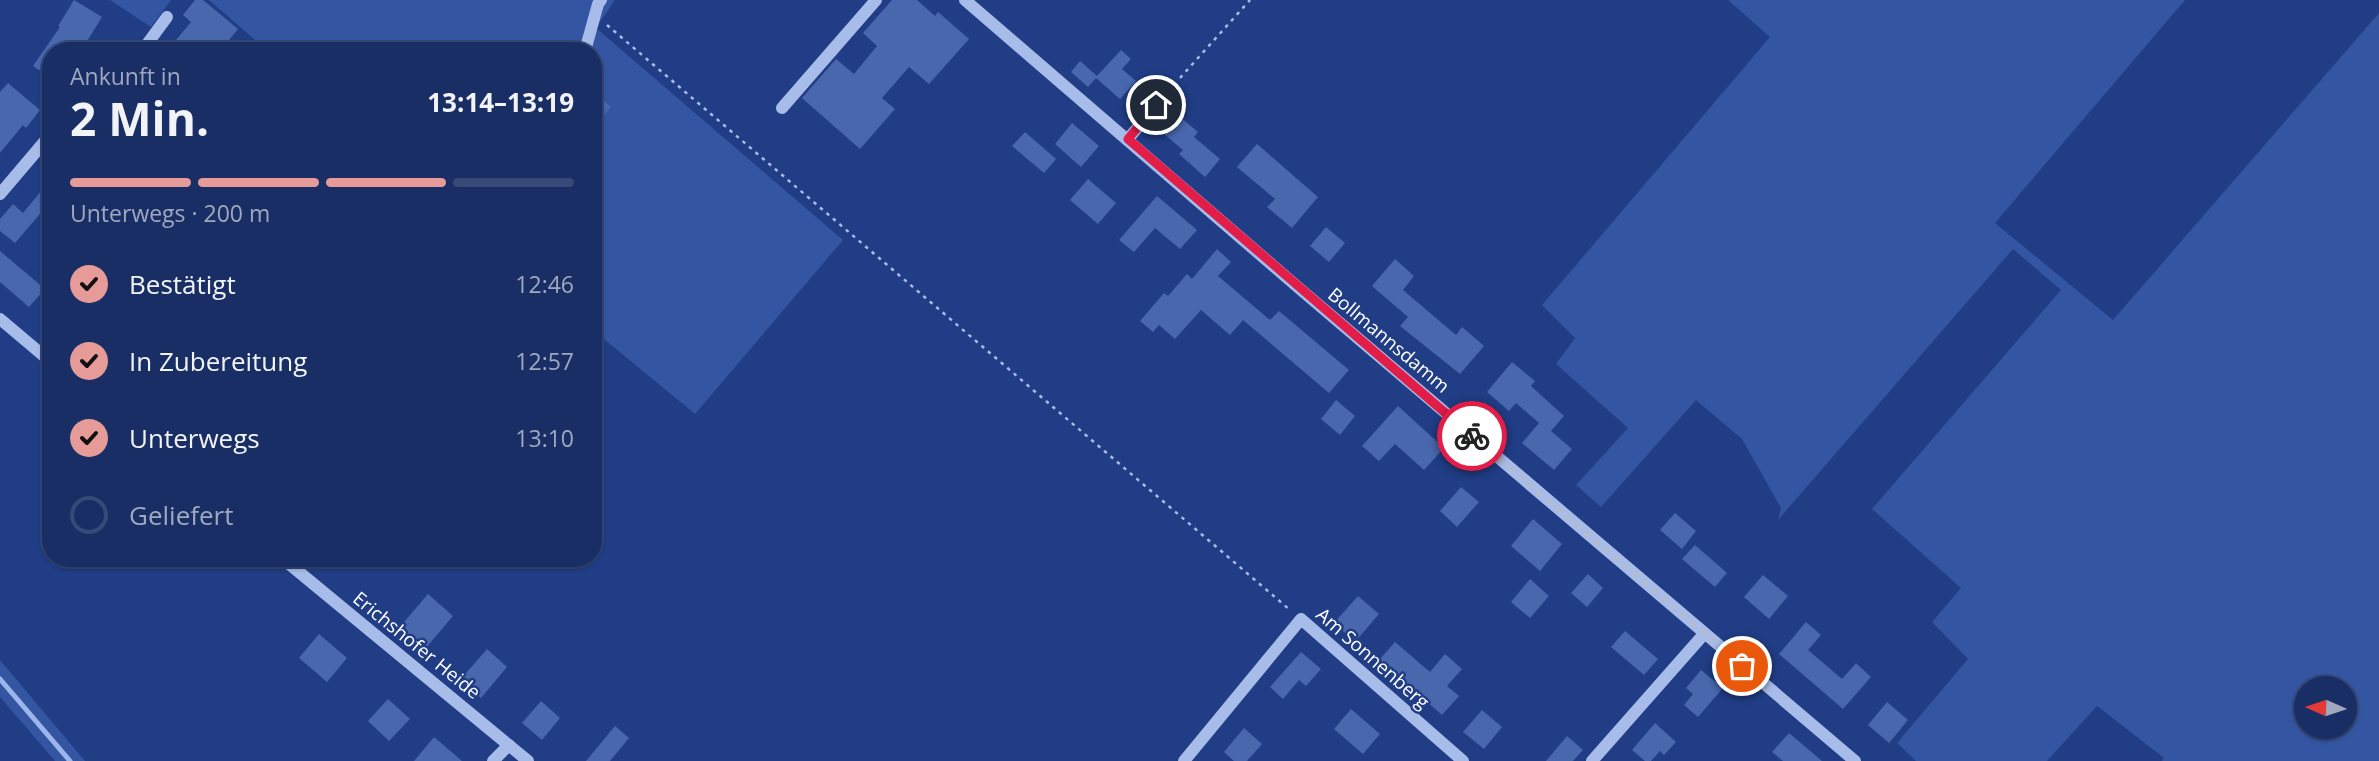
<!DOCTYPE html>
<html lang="de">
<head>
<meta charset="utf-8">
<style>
  body { margin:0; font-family:"Open Sans",sans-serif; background:#21366a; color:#f1f3f6; height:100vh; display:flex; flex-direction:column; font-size:26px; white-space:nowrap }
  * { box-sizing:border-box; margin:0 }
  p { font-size:23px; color:#9fa8bf }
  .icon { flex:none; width:38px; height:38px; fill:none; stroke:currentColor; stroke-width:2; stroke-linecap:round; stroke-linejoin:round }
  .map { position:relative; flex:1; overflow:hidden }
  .sheet { position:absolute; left:42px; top:42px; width:560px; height:525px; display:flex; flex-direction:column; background:#182e64; border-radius:28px; box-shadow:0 2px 5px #0004,0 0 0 2px #364a78 }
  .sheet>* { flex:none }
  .needle { width:46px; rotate:273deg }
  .controls { position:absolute; left:2294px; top:676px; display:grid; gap:14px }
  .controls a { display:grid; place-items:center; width:63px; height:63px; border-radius:50%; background:#182e64; box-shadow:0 2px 5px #0004,0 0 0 2px #364a78; font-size:35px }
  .pin { position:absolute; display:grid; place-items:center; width:60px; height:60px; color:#fff; margin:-30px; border:4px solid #fff; border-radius:50%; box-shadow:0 2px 7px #0007 }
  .courier { position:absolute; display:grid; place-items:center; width:70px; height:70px; margin:-35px; border:5px solid #e11d48; border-radius:50%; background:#fff; color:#222; box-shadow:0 2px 9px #0007 }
  .overview em { font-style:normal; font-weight:700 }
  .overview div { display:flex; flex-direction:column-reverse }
  .overview { display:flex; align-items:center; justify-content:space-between; height:119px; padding:0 28px }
  h1 { font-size:46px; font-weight:700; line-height:52px }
  .bar { display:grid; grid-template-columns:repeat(4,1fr); gap:10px 7px; align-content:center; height:84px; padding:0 28px }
  .bar i { height:9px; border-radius:5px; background:#364a78 }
  .bar .current { background:#e69b98 }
  .bar p { grid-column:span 4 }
  ol { padding:0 28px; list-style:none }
  li { display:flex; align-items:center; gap:21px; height:77px }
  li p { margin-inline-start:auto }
  li .icon { padding:7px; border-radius:50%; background:#e69b98; color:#111; stroke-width:4 }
  li:last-child { color:#9fa8bf }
  li i { width:38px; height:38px; border:4px solid #364a78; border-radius:50% }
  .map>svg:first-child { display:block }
  .green { fill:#3455a2; fill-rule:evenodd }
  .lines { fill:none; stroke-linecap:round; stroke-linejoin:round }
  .stream { stroke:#9cb5eb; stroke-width:5 }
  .building { fill:#4867ad }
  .path { stroke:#a8bcea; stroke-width:2.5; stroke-dasharray:3.5 5; stroke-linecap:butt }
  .minor { stroke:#a8bcea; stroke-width:12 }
  .done { stroke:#b1bbd4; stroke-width:7; stroke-dasharray:0 12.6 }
  .route { stroke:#e11d48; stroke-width:9 }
  .labels { text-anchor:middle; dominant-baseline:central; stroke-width:5; stroke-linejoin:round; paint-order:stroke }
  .street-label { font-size:19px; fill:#fff; stroke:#203d85 }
</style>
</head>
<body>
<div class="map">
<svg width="2379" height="761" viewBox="0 0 2379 761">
  <rect width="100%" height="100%" fill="#203d85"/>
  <g class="green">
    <path d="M 110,0 L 171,0 L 151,27 Z"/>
    <path d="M 209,0 L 615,0 L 596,28 L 843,240 L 695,414 L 593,330 L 593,51 L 268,51 Z"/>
    <path d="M 1728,0 L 2185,0 L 1995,223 L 2113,320 L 2379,13 L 2379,761 L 2162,761 L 2164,758 L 2097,706 L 2047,761 L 1916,761 L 1897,743 L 1968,659 L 1932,622 L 1961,588 L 1872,509 L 2061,290 L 2013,249 L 1778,520 L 1781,508 L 1742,439 L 1696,400 L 1601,507 L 1576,485 L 1628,428 L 1556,364 L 1575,338 L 1542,305 L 1770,37 ZM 2306,688 L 2345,688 L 2345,726 L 2306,726 Z"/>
    <path d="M 0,660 L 85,761 L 55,761 L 0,697 Z"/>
  </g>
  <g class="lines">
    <path class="stream" d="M 0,679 L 70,761"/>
  </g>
  <g class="building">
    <path d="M 74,0 L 102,17 L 81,51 L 51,51 L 51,78 L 33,66 L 60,27 L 58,26 Z"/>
    <path d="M 195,0 L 203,0 L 238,29 L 220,51 L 167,51 L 191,22 L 183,15 Z"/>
    <path d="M 892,0 L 917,0 L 935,16 L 938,12 L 969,39 L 929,84 L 909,67 L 882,98 L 895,109 L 860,149 L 802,98 L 836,59 L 854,74 L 877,46 L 863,33 Z"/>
    <path d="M 1121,50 L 1131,59 L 1122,69 L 1136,81 L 1120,99 L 1096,78 L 1088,87 L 1071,72 L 1080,61 L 1097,76 Z"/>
    <path d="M 8,83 L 40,110 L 26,128 L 23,125 L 0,153 L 0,92 Z"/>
    <path d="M 593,91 L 611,107 L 593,127 Z"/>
    <path d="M 1172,110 L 1198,132 L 1194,137 L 1220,159 L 1205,177 L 1179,154 L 1183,150 L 1157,128 Z"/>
    <path d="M 1072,123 L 1099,146 L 1081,167 L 1055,144 Z"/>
    <path d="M 1025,132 L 1056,159 L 1044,173 L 1012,146 Z"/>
    <path d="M 1257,144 L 1318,197 L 1292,228 L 1267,207 L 1275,199 L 1237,167 Z"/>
    <path d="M 51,179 L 51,201 L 15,243 L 0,231 L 0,219 L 13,204 L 23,213 Z"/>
    <path d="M 1088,179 L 1116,203 L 1098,224 L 1070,200 Z"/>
    <path d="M 1157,196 L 1197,230 L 1180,249 L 1155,228 L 1134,252 L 1119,240 Z"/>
    <path d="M 1326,227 L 1345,243 L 1329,262 L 1310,246 Z"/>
    <path d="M 1217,249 L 1231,262 L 1218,276 L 1270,320 L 1279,311 L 1349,370 L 1329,393 L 1243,320 L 1230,335 L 1201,310 L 1175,339 L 1159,325 L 1153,332 L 1140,321 L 1164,293 L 1168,296 L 1187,274 L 1192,279 Z"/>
    <path d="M 0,251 L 45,289 L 29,307 L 0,282 Z"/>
    <path d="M 1395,259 L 1414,276 L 1403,290 L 1456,335 L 1462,327 L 1484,346 L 1460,374 L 1400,326 L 1408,317 L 1372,286 Z"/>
    <path d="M 1512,362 L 1535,381 L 1531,386 L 1564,416 L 1551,431 L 1572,449 L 1554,470 L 1522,443 L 1539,423 L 1516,403 L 1509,411 L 1487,392 Z"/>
    <path d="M 1336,400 L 1355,416 L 1340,435 L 1321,419 Z"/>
    <path d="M 1398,406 L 1444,448 L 1424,470 L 1395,444 L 1379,461 L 1362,446 Z"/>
    <path d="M 1461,487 L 1479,502 L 1457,527 L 1440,511 Z"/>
    <path d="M 1675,513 L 1696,531 L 1682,549 L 1660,530 Z"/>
    <path d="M 1533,519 L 1562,544 L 1540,571 L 1511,546 Z"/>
    <path d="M 1695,545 L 1727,573 L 1715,587 L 1682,559 Z"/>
    <path d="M 1588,574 L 1603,588 L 1587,607 L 1571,593 Z"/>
    <path d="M 1763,575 L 1788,596 L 1769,619 L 1744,597 Z"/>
    <path d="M 1530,579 L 1549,596 L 1530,618 L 1511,602 Z"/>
    <path d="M 428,594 L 453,616 L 425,649 L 399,628 Z"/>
    <path d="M 1358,596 L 1379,614 L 1355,642 L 1334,623 Z"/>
    <path d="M 1806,622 L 1821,635 L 1808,650 L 1842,679 L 1856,663 L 1871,677 L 1843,709 L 1779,654 Z"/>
    <path d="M 1625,631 L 1658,659 L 1644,675 L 1611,647 Z"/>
    <path d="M 319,634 L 347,658 L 327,682 L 299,658 Z"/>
    <path d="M 1395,642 L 1430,672 L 1445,654 L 1462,669 L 1447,686 L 1459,696 L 1442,715 L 1379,660 Z"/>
    <path d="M 487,649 L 507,667 L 481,698 L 460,680 Z"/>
    <path d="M 1301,652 L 1321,669 L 1306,686 L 1299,680 L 1283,699 L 1270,687 Z"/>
    <path d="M 1701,670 L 1723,688 L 1698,717 L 1684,705 L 1693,694 L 1686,688 Z"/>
    <path d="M 388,699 L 410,719 L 389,741 L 368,721 Z"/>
    <path d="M 541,701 L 560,718 L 542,740 L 522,723 Z"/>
    <path d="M 1887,702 L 1908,720 L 1889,743 L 1868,725 Z"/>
    <path d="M 1351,709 L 1380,734 L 1363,754 L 1334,729 Z"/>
    <path d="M 1482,710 L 1502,727 L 1484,749 L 1463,732 Z"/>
    <path d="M 1655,723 L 1676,742 L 1664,755 L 1660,751 L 1651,761 L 1645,761 L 1632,750 Z"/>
    <path d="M 615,726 L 629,738 L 610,761 L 586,761 Z"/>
    <path d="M 1244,728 L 1262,744 L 1247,761 L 1234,761 L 1224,752 Z"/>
    <path d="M 1789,733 L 1822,761 L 1783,761 L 1772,752 Z"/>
    <path d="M 1567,736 L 1583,750 L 1573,761 L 1546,761 Z"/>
    <path d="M 434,737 L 462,761 L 414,761 Z"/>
  </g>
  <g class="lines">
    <g class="path">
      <path d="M 607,25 L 1290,610"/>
      <path d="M 1180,78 L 1250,0"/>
    </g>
    <g class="minor">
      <path d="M 965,0 L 1300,289 L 1855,761"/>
      <path d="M 142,51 L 167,17"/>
      <path d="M 585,51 L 598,4 L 601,0"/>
      <path d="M 782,108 L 876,0"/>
      <path d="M 1128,139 L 1171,88"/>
      <path d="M 0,194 L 51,134"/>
      <path d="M 0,319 L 51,362"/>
      <path d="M 282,558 L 528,761"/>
      <path d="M 493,761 L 509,745"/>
      <path d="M 1184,761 L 1301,619 L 1463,761"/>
      <path d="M 1592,761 L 1704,634"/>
    </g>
  </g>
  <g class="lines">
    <path class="done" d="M 1472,436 L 1742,666"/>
    <path class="route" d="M 1156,105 L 1128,139 L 1472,436"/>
  </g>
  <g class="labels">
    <g class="street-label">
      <text transform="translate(1389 340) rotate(40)">Bollmannsdamm</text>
      <text transform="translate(417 645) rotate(39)">Erichshofer Heide</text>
      <text transform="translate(1373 658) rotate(41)">Am Sonnenberg</text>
    </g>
  </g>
</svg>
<div class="controls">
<a><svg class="needle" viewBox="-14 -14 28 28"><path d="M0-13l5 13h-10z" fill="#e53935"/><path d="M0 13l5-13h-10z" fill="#9fa8bf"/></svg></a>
</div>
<div class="pin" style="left:1742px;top:666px;background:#ea580c"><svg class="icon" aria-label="bag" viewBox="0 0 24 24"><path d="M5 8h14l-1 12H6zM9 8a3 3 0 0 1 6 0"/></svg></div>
<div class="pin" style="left:1156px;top:105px;background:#1f2937"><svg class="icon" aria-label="home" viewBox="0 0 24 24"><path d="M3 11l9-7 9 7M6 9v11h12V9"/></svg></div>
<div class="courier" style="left:1472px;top:436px"><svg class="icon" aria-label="bike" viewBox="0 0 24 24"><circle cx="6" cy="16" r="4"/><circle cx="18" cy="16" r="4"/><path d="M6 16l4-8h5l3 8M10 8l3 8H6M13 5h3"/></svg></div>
<section class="sheet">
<div class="overview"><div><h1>2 Min.</h1><p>Ankunft in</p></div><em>13:14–13:19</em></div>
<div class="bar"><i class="current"></i><i class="current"></i><i class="current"></i><i></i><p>Unterwegs · 200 m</p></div>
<ol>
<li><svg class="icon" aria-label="check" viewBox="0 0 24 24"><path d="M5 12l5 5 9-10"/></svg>Bestätigt<p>12:46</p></li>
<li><svg class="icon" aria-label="check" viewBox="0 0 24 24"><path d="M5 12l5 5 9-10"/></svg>In Zubereitung<p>12:57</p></li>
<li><svg class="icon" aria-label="check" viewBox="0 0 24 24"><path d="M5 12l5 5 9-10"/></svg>Unterwegs<p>13:10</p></li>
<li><i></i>Geliefert</li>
</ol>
</section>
</div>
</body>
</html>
